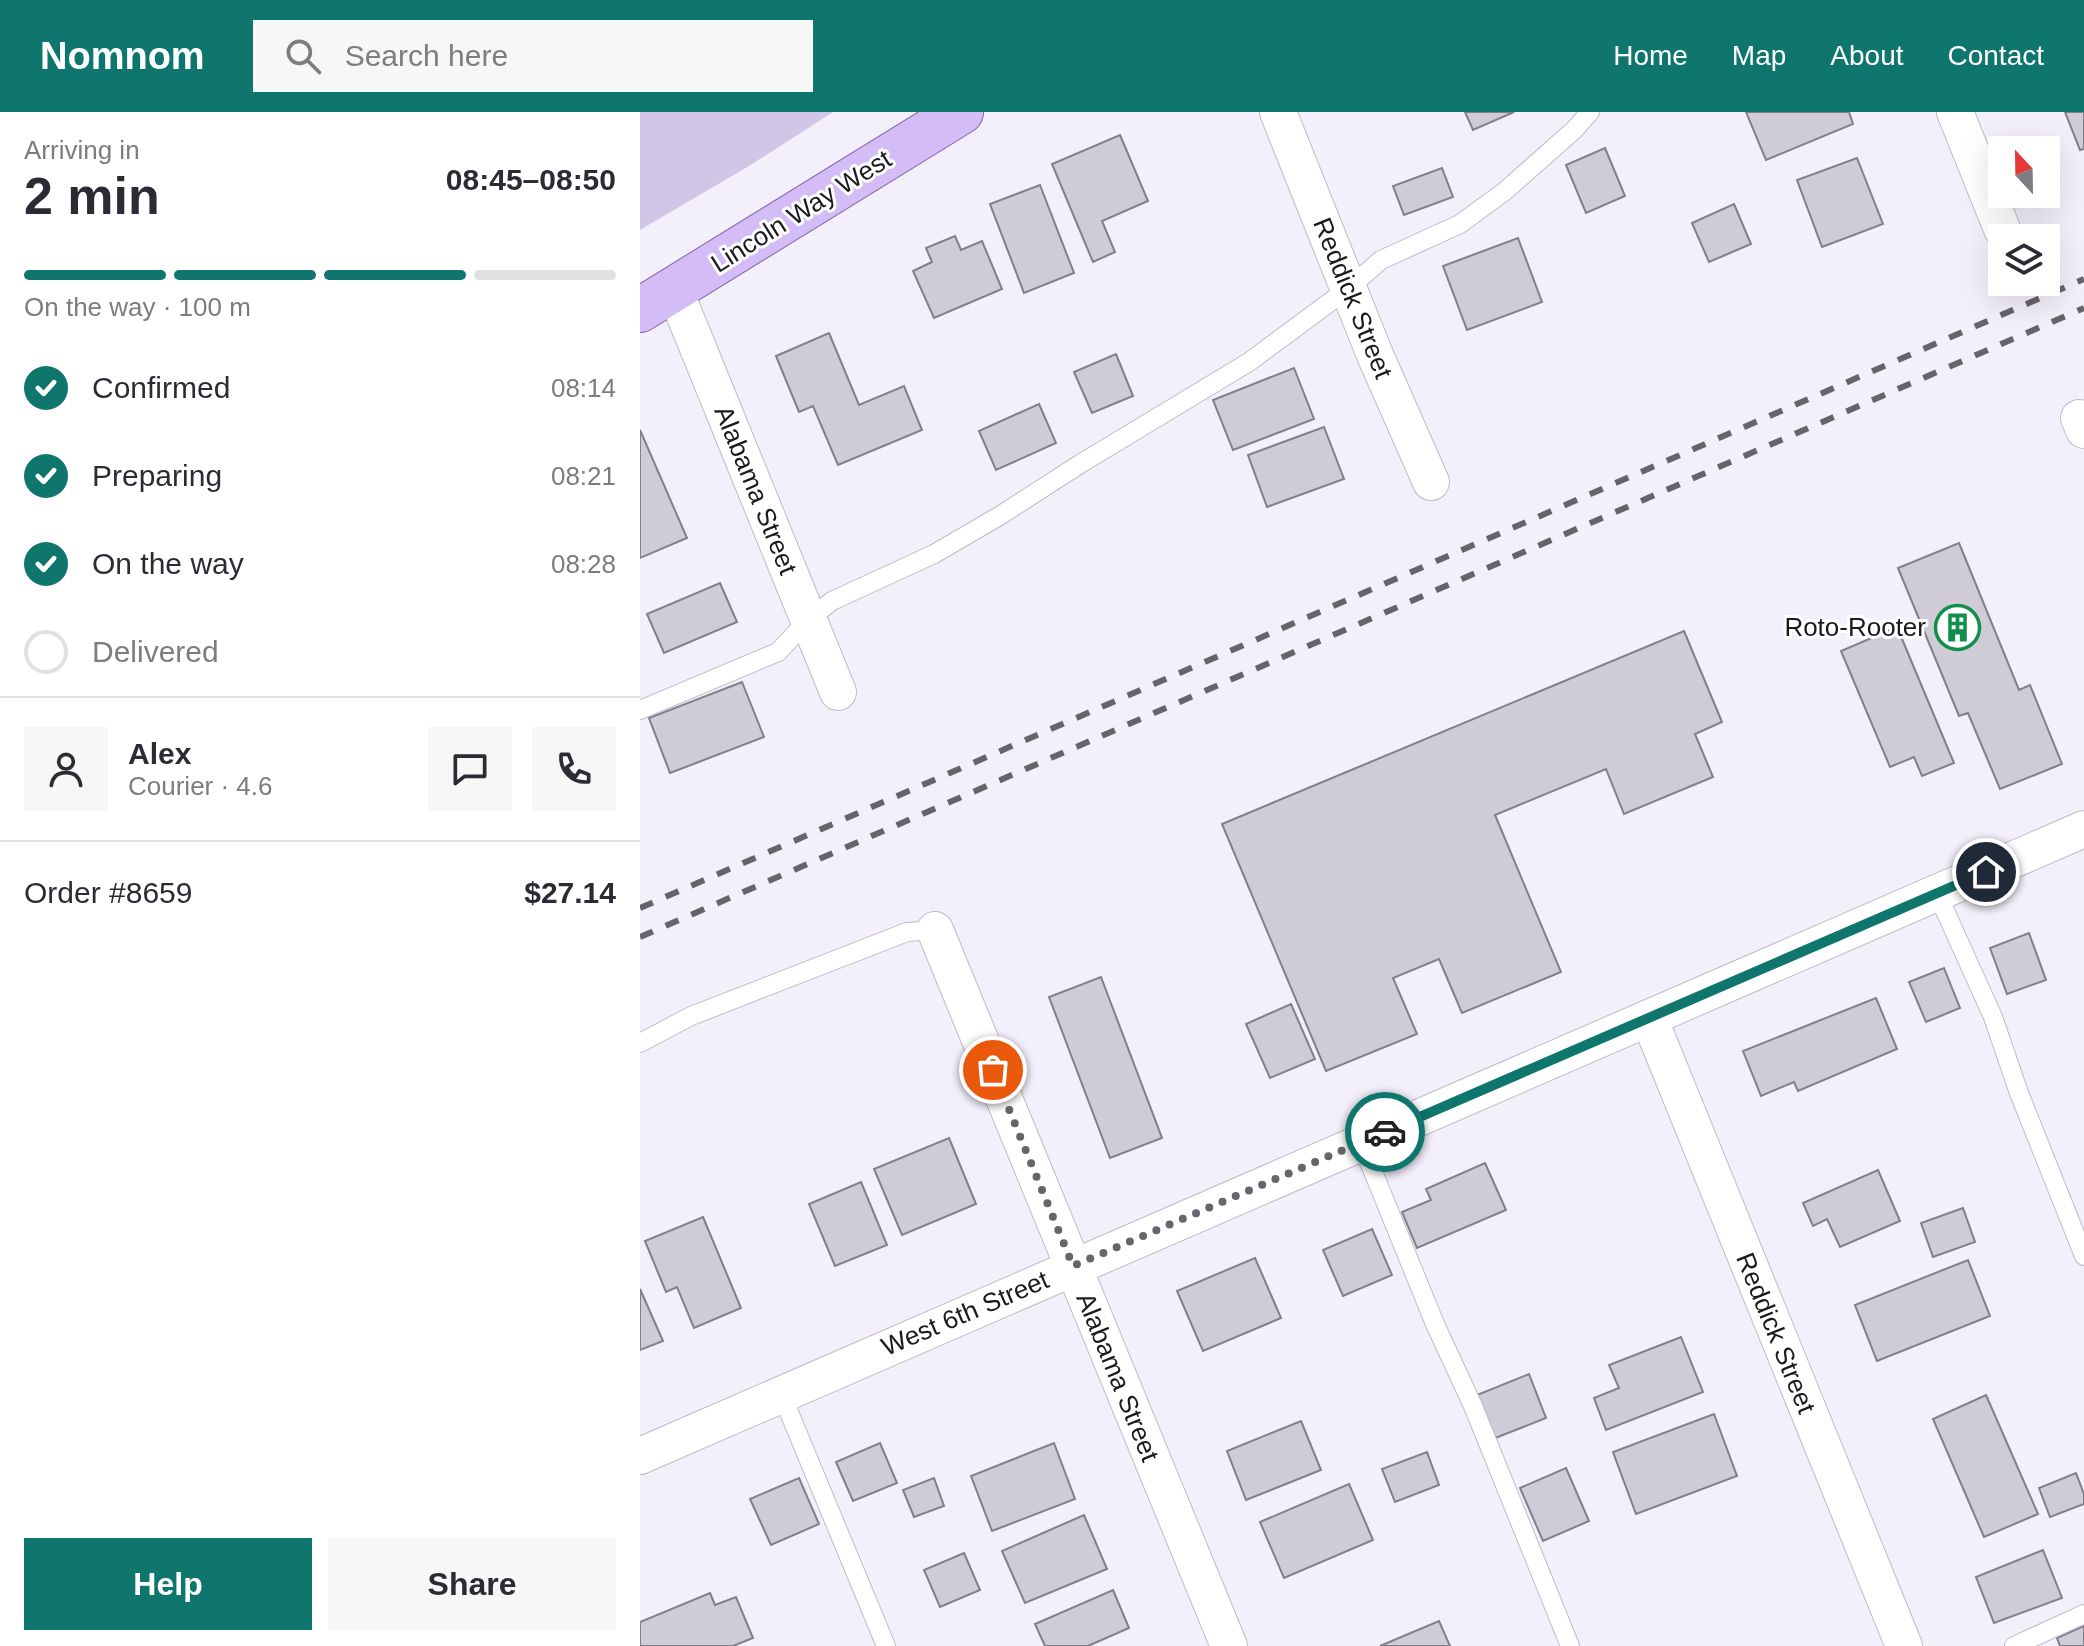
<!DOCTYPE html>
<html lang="en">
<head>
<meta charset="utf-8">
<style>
  body { margin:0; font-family:Helvetica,sans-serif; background:#f7f7f7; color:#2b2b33; height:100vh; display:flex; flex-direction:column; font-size:30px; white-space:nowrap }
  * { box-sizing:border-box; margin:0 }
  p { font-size:26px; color:#7c7c81 }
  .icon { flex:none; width:44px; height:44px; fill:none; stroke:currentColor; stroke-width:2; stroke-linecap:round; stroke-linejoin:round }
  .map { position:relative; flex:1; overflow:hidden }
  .sheet { display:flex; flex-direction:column; background:#fff; width:640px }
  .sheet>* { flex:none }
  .needle { width:52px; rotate:338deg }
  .buttons { position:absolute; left:1348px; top:24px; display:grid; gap:16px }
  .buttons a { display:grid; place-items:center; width:72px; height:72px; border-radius:0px; background:#fff; box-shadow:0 8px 32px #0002; font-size:40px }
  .pin { position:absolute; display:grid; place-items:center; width:68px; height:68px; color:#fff; margin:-34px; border:4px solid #fff; border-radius:50%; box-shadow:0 2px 8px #0007 }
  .courier { position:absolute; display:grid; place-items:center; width:80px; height:80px; margin:-40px; border:6px solid #0f766e; border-radius:50%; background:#fff; color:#222; box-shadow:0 2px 10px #0007 }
  .headline em { font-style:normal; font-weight:800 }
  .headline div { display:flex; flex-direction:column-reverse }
  .headline { display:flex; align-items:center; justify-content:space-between; height:136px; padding:0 24px }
  h1 { font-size:52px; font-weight:800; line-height:60px }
  .bar { display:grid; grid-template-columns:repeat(4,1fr); gap:12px 8px; align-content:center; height:96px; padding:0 24px }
  .bar i { height:10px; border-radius:6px; background:#e1e1e2 }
  .bar .on { background:#0f766e }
  .bar p { grid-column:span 4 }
  .line { display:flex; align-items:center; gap:20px; padding:0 24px; border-top:2px solid #e1e1e2 }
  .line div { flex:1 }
  .round { display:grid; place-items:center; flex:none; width:84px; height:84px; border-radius:0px; background:#f7f7f7 }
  ol { padding:0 24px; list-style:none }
  li { display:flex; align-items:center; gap:24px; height:88px }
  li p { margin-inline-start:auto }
  li .icon { padding:8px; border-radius:50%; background:#0f766e; color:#fff; stroke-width:4 }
  li:last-child { color:#7c7c81 }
  li i { width:44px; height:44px; border:4px solid #e1e1e2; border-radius:50% }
  .button { display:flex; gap:16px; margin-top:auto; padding:16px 24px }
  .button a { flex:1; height:92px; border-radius:0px; background:#0f766e; color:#fff; font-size:32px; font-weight:800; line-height:92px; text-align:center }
  .button a+a { background:#f7f7f7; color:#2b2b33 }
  header { display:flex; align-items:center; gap:48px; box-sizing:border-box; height:112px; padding:0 40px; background:#0f766e; color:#fff }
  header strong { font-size:38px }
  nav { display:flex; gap:44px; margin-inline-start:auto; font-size:28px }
  .search { width:560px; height:72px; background:#f7f7f7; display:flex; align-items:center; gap:20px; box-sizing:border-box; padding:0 28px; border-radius:0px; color:#7c7c81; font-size:30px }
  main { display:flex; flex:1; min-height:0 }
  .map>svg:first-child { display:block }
  .green { fill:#d2c6e7 }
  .building { fill:#cfcbd7; stroke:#837f8a; stroke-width:2 }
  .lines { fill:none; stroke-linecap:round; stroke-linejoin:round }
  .lane-casing { stroke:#bfbbc6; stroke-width:20 }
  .street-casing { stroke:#bfbbc6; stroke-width:38 }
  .primary-casing { stroke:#8166a6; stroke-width:46 }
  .lane { stroke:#fff; stroke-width:18 }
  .street { stroke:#fff; stroke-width:36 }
  .primary { stroke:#d4bcf6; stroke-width:44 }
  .rail { stroke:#66636a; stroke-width:6; stroke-dasharray:14 14; stroke-linecap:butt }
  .done { stroke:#67646b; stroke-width:8; stroke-dasharray:0 14.4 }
  .route { stroke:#0f766e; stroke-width:10 }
  .labels { text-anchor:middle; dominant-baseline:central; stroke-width:6; stroke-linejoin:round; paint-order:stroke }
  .street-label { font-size:26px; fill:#1b191d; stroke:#fff }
  .poi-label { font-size:26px; fill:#1b191d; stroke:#fff; text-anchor:end }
</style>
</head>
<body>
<header>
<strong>Nomnom</strong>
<div class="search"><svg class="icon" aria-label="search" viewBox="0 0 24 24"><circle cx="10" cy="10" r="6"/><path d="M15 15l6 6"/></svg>Search here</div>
<nav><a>Home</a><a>Map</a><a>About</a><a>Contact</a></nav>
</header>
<main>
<section class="sheet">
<div class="headline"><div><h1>2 min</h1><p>Arriving in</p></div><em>08:45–08:50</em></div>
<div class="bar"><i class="on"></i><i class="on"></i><i class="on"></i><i></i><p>On the way · 100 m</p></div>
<ol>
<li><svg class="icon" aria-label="check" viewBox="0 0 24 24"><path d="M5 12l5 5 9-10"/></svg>Confirmed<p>08:14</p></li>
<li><svg class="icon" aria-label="check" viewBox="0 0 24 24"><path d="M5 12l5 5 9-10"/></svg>Preparing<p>08:21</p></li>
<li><svg class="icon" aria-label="check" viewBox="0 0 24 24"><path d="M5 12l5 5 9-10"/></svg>On the way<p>08:28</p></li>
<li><i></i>Delivered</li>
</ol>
<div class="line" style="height:144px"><a class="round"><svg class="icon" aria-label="person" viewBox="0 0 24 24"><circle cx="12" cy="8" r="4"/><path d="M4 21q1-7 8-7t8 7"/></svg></a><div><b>Alex</b><p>Courier · 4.6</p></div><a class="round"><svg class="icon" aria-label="chat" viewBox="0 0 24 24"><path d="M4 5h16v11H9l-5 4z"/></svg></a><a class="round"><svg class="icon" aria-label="phone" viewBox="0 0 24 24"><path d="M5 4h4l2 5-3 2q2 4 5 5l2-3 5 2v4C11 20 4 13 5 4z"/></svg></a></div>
<div class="line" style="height:104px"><div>Order #8659</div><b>$27.14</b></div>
<div class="button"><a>Help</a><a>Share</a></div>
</section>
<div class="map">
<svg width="1444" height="1534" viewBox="0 0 1444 1534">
  <rect width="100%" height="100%" fill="#f3effb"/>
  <path class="green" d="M 0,0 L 193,0 L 109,54 L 0,118 Z"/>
  <g class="building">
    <path d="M 825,0 L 874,0 L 833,18 Z"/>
    <path d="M 1106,0 L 1209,0 L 1213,12 L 1126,48 Z"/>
    <path d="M 1425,0 L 1444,0 L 1444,37 L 1440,38 Z"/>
    <path d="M 480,23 L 508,89 L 462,109 L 475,140 L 453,150 L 412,52 Z"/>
    <path d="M 965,36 L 985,84 L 946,101 L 926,53 Z"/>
    <path d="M 1217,46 L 1243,112 L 1182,135 L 1157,68 Z"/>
    <path d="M 802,56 L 813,85 L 764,103 L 753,74 Z"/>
    <path d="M 400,73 L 434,161 L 384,181 L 350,92 Z"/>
    <path d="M 1094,92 L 1111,132 L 1069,150 L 1052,111 Z"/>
    <path d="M 315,124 L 321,138 L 342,129 L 362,177 L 294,206 L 273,159 L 292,150 L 286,136 Z"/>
    <path d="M 878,126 L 902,190 L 827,218 L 803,154 Z"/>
    <path d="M 189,221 L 219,293 L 264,274 L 282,318 L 198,353 L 173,294 L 159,300 L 136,244 Z"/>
    <path d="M 476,242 L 493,284 L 452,301 L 434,260 Z"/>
    <path d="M 654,256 L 674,307 L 593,338 L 573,288 Z"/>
    <path d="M 399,292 L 416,331 L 356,358 L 339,319 Z"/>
    <path d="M 684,315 L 704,367 L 627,395 L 608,343 Z"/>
    <path d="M 0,318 L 47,426 L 0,446 Z"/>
    <path d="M 1319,431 L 1379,578 L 1390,573 L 1422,652 L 1360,677 L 1328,601 L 1319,604 L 1258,456 Z"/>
    <path d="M 80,471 L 97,510 L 24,541 L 7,502 Z"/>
    <path d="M 1257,515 L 1314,651 L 1282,664 L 1274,645 L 1250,655 L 1201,539 Z"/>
    <path d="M 1044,519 L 1082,610 L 1055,622 L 1073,665 L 984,702 L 966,657 L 855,703 L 921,860 L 822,901 L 799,847 L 753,866 L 777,922 L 686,959 L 582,712 Z"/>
    <path d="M 102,570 L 124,625 L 30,661 L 9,606 Z"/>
    <path d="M 1389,821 L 1406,868 L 1367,882 L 1350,836 Z"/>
    <path d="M 1304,856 L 1320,896 L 1286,910 L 1269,870 Z"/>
    <path d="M 461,865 L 522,1026 L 470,1046 L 409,885 Z"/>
    <path d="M 1236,886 L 1257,937 L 1158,979 L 1154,970 L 1121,984 L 1103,939 Z"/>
    <path d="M 651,892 L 675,947 L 630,966 L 606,912 Z"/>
    <path d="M 309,1026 L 336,1092 L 262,1123 L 234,1057 Z"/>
    <path d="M 845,1051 L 866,1098 L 777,1136 L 762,1100 L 791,1088 L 786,1077 Z"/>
    <path d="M 1238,1058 L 1260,1109 L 1200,1135 L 1187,1107 L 1173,1114 L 1163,1091 Z"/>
    <path d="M 221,1070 L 247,1133 L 195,1154 L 169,1092 Z"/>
    <path d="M 1323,1096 L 1335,1130 L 1293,1145 L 1281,1111 Z"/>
    <path d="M 63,1105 L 101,1196 L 54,1216 L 37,1175 L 26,1180 L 5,1129 Z"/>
    <path d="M 732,1117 L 752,1163 L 703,1184 L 683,1138 Z"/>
    <path d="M 615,1146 L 641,1206 L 563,1239 L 537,1179 Z"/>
    <path d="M 1328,1148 L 1350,1204 L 1237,1249 L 1215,1193 Z"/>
    <path d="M 0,1177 L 23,1229 L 0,1238 Z"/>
    <path d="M 1041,1225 L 1063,1280 L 966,1318 L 954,1286 L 979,1276 L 969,1253 Z"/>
    <path d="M 889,1262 L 906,1306 L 853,1327 L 837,1283 Z"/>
    <path d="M 1346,1283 L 1398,1402 L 1344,1425 L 1293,1307 Z"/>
    <path d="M 1074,1302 L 1097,1364 L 996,1402 L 973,1340 Z"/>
    <path d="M 661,1309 L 681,1358 L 606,1388 L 587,1339 Z"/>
    <path d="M 240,1331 L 257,1371 L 213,1389 L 196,1350 Z"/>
    <path d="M 414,1331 L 435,1387 L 352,1419 L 331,1364 Z"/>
    <path d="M 787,1340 L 799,1373 L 755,1390 L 742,1357 Z"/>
    <path d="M 926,1356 L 949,1409 L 903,1429 L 880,1376 Z"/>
    <path d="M 1436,1361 L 1444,1382 L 1444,1392 L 1410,1405 L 1399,1376 Z"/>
    <path d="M 159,1366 L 179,1412 L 131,1433 L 110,1387 Z"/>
    <path d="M 294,1366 L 304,1394 L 274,1405 L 263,1378 Z"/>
    <path d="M 709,1372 L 733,1428 L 644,1466 L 620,1410 Z"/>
    <path d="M 444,1403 L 467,1457 L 385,1491 L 362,1439 Z"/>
    <path d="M 1403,1438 L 1422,1486 L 1354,1511 L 1336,1465 Z"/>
    <path d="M 324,1441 L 340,1478 L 300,1495 L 284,1458 Z"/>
    <path d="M 473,1478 L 489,1516 L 448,1534 L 405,1534 L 395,1512 Z"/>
    <path d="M 70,1481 L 75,1493 L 96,1485 L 113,1526 L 93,1534 L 0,1534 L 0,1510 Z"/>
    <path d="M 799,1509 L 810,1534 L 740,1534 Z"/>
    <path d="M 1444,1514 L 1444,1534 L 1420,1534 L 1417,1526 Z"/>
  </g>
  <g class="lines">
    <defs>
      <g id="lane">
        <path d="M 0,598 L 138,540 L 169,507 L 192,489 L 294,442 L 361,403 L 440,352 L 609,250 L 709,176 L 741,148 L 820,112 L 865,79 L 934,18 L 950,0"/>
        <path d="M 1297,781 L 1353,905 L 1379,981 L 1444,1144"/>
        <path d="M 0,931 L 51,904 L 267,820 L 295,818"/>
        <path d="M 721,1030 L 795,1212 L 833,1294 L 930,1534"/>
        <path d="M 141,1281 L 246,1534"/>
        <path d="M 1374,1534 L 1444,1502"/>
      </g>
      <g id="street">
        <path d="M 638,0 L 735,243 L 791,370"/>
        <path d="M 1315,0 L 1362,117"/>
        <path d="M 34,177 L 198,580"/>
        <path d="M 1439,306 L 1444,318"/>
        <path d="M 295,818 L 589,1534"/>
        <path d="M 1009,906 L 1264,1534"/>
        <path d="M 0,1344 L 1444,717"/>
      </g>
      <path id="primary" d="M 0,198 L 321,0"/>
    </defs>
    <use href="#lane" class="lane-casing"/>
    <use href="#street" class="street-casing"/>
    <use href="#primary" class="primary-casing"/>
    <use href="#lane" class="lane"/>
    <use href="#street" class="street"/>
    <use href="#primary" class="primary"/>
    <g class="rail">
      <path d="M 0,796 L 1444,167"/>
      <path d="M 0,825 L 1444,196"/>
    </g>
  </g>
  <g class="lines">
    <path class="done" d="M 353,958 L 433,1154 L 745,1020"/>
    <path class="route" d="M 745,1020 L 1346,760"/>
  </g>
  <defs>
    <symbol id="building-ring" viewBox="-11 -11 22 22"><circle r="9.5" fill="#fff" stroke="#108f4b" stroke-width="1.5"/><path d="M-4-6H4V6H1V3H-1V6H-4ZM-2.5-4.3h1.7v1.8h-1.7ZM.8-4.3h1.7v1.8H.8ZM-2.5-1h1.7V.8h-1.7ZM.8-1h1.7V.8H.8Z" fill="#108f4b"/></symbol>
  </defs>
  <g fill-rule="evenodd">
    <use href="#building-ring" x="1292" y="490" width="51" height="51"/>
  </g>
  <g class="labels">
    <g class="street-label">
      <text transform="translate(161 99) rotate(-32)">Lincoln Way West</text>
      <text transform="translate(713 186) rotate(68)">Reddick Street</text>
      <text transform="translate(116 378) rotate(68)">Alabama Street</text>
      <text transform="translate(325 1201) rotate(-23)">West 6th Street</text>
      <text transform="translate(1136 1221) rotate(68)">Reddick Street</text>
      <text transform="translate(478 1265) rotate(68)">Alabama Street</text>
    </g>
    <g class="poi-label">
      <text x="1286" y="515">Roto-Rooter</text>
    </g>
  </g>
</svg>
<div class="buttons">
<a><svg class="needle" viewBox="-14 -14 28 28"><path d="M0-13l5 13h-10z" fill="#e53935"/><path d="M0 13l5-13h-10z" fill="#7c7c81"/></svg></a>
<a><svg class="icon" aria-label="layers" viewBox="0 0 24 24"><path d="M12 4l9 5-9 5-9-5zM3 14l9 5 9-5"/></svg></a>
</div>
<div class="pin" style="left:353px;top:958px;background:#ea580c"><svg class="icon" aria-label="bag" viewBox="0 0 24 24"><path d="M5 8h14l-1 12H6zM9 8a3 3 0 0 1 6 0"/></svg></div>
<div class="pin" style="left:1346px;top:760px;background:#1f2937"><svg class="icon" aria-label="home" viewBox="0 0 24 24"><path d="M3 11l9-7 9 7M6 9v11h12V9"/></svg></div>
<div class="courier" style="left:745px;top:1020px"><svg class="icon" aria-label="car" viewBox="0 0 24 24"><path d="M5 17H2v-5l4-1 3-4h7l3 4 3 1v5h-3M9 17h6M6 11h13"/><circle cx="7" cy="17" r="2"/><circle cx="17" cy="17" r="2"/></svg></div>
</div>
</main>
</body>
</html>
